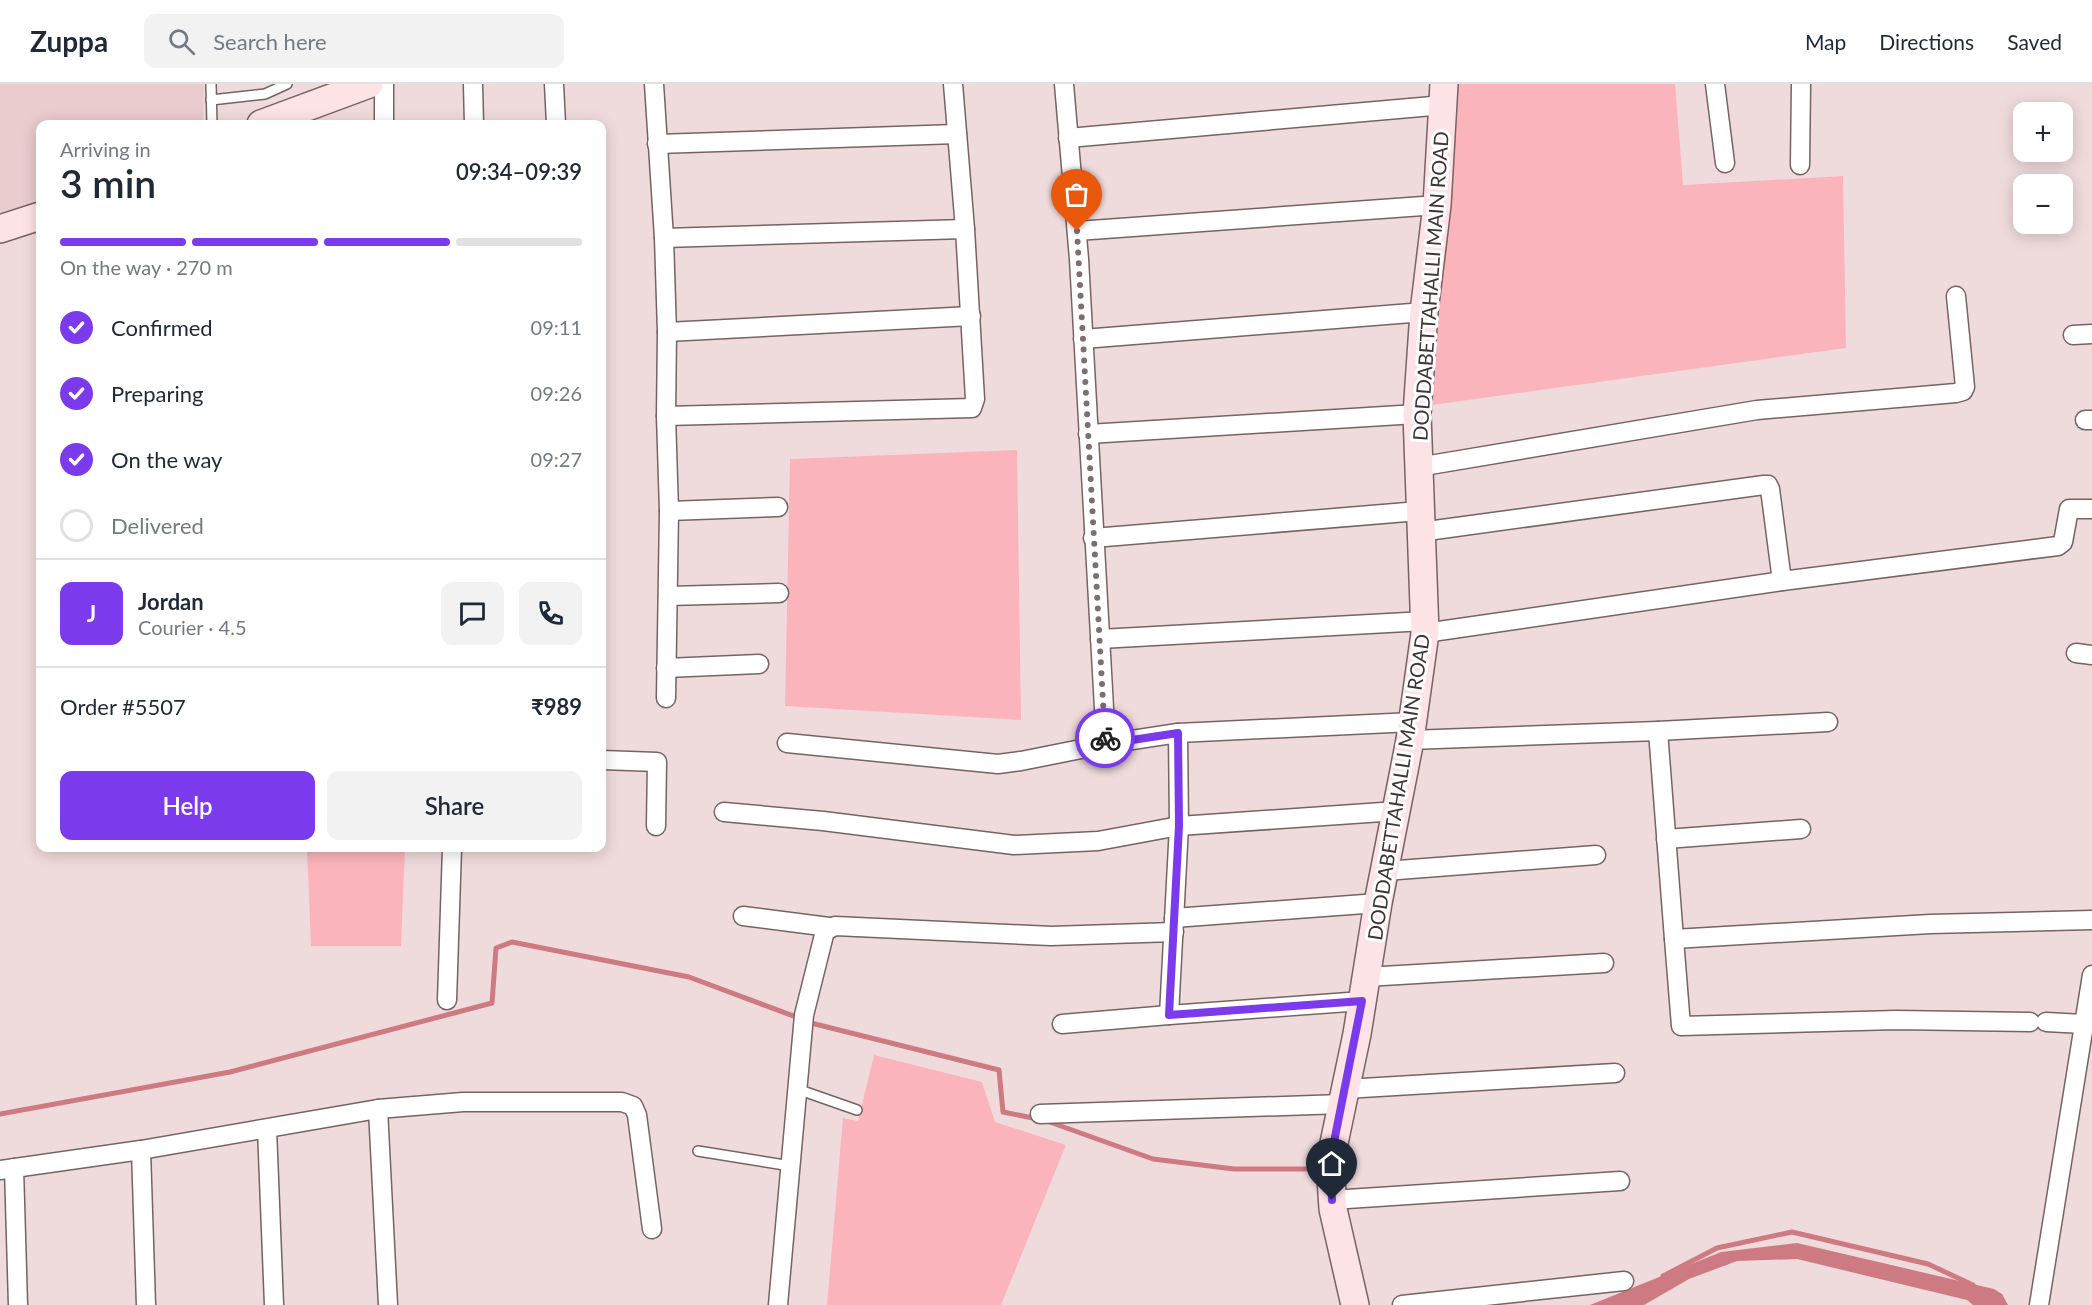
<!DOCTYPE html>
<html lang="en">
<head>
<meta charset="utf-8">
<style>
  body { margin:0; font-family:Lato,sans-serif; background:#f2f2f3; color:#1f2937; height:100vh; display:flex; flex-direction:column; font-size:22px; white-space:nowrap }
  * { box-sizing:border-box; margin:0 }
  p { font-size:20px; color:#747a83 }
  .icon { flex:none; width:33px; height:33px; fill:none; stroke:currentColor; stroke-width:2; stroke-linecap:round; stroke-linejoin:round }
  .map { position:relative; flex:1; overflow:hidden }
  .sheet { position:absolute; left:36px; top:36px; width:570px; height:732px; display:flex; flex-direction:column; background:#fff; border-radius:12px; box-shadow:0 3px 15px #0003 }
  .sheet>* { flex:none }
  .controls { position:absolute; left:2013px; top:18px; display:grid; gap:12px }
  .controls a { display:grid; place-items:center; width:60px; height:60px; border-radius:12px; background:#fff; box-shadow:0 3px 15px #0003; font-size:30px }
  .pin { position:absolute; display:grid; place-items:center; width:51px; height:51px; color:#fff; margin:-62px -26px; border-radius:50% 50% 50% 0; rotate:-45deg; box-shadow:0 0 6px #0007 }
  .pin .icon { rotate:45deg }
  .courier { position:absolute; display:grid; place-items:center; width:60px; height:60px; margin:-30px; border:4px solid #7c3aed; border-radius:50%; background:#fff; color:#222; box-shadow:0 2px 8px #0007 }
  .overview em { font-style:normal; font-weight:600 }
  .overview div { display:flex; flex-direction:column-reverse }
  .overview { display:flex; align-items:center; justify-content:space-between; height:102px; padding:0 24px }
  h1 { font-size:39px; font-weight:600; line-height:45px }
  .bar { display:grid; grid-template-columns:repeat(4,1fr); gap:9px 6px; align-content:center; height:72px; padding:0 24px }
  .bar i { height:8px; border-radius:4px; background:#e0e1e3 }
  .bar .current { background:#7c3aed }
  .bar p { grid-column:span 4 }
  .line { display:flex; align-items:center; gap:15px; padding:0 24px; border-top:2px solid #e0e1e3 }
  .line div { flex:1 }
  .round { display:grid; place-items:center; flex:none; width:63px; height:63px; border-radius:12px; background:#f2f2f3 }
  ol { padding:0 24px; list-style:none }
  li { display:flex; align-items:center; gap:18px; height:66px }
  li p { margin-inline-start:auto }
  li .icon { padding:6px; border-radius:50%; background:#7c3aed; color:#fff; stroke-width:4 }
  li:last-child { color:#747a83 }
  li i { width:33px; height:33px; border:3px solid #e0e1e3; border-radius:50% }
  .button { display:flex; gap:12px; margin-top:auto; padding:12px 24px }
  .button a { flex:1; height:69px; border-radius:12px; background:#7c3aed; color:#fff; font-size:24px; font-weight:600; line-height:69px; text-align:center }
  .button a+a { background:#f2f2f3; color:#1f2937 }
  header { display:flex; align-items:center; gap:36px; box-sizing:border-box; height:84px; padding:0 30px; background:#fff; border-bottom:2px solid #e0e1e3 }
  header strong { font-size:28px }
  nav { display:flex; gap:33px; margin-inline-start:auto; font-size:21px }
  .search { width:420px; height:54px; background:#f2f2f3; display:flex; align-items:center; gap:15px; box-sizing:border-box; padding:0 21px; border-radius:12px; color:#747a83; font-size:22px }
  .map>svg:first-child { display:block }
  .built { fill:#eacbce }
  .green { fill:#fbb4bb }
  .water { fill:#ce7a83 }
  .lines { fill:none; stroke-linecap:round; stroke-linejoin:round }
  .stream { stroke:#ce7a83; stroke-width:5 }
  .lane-casing { stroke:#766364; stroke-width:12 }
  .street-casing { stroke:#766364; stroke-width:21 }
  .secondary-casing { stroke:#766364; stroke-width:30 }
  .lane { stroke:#fff; stroke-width:9 }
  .street { stroke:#fff; stroke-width:18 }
  .secondary { stroke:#fde3e6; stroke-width:27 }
  .done { stroke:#7c6f70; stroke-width:6; stroke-dasharray:0 10.8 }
  .route { stroke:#7c3aed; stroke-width:8 }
  .labels { text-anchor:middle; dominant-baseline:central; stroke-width:6; stroke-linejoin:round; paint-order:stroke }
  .street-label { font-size:20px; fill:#3e3536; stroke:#fff }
</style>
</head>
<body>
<header>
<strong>Zuppa</strong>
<div class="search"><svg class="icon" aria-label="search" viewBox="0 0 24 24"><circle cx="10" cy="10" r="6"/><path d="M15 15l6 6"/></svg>Search here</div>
<nav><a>Map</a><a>Directions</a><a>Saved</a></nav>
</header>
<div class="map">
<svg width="2092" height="1221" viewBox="0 0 2092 1221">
  <rect width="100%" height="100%" fill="#f0dbdc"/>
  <path class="built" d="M 0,0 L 204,0 L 203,40 L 40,40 L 40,118 L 0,132 Z"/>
  <g class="green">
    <path d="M 1455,0 L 1675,0 L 1683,101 L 1843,92 L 1846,264 L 1432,321 Z"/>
    <path d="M 1017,366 L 1021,636 L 785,622 L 790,375 Z"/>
    <path d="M 307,764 L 405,764 L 401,862 L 311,862 Z"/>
    <path d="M 874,971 L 982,998 L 995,1038 L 1066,1061 L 1001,1221 L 827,1221 L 843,1034 L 858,1037 Z"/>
  </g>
  <path class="water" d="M 1797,1159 L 1994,1205 L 2002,1210 L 2008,1221 L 1973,1221 L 1967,1216 L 1797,1175 L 1737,1177 L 1689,1195 L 1644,1221 L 1590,1221 L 1721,1168 Z"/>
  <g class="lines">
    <g class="stream">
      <path d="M 0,1030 L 230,988 L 492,919 L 496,864 L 512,858 L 689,893 L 815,940 L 999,986 L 1003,1028 L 1038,1035"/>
      <path d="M 1047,1037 L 1153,1075 L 1234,1085 L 1305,1085"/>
      <path d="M 1663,1192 L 1717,1164 L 1792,1148 L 1928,1180 L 1973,1201"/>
    </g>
    <defs>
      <g id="lane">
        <path d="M 211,0 L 212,40"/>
        <path d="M 211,16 L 265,10 L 287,0"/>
        <path d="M 797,1005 L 857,1026"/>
        <path d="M 698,1067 L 791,1082"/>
      </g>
      <g id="street">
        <path d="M 384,0 L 384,40"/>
        <path d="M 473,0 L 474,40"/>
        <path d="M 554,0 L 556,40"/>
        <path d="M 654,0 L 664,154 L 667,248 L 666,332 L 669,427 L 666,614"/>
        <path d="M 1064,0 L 1079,175 L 1106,660 L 1178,649 L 1413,638"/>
        <path d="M 1715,0 L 1725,79"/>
        <path d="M 1068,54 L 1444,21"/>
        <path d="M 657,60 L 957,50"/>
        <path d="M 1800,81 L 1801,0"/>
        <path d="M 1077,147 L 1437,121"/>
        <path d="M 664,154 L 965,145"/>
        <path d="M 667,248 L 971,232"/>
        <path d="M 2073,251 L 2092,250"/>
        <path d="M 1083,255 L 1424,228"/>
        <path d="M 666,332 L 972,324 L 975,315 L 965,145 L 953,0"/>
        <path d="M 2085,336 L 2092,336"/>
        <path d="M 1088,350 L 1417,330"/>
        <path d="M 1418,383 L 1757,326 L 1956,309 L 1963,307 L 1965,303 L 1956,212"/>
        <path d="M 669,427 L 778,423"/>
        <path d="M 1420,448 L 1764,401 L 1768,401 L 1770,405 L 1782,497"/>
        <path d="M 1093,454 L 1419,427"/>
        <path d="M 668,512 L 779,509"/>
        <path d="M 1425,549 L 1782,497 L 2058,462 L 2063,458 L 2069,425 L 2092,425"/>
        <path d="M 1100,555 L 1425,537"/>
        <path d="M 2076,569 L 2092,571"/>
        <path d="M 666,584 L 759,580"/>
        <path d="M 1658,647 L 1674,855 L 1930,840 L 2092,836"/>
        <path d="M 1178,649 L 1179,742 L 1169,931 L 1362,917"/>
        <path d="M 1410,656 L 1658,647 L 1828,638"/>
        <path d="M 787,659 L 998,680 L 1021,677 L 1106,660"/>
        <path d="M 602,676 L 657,678 L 656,742"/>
        <path d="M 724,728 L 823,737 L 1014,761 L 1098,757 L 1179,742 L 1397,727"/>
        <path d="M 1666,755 L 1801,745"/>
        <path d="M 1385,787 L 1596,771"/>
        <path d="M 743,832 L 829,843"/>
        <path d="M 1174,834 L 1378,819"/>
        <path d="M 1674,855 L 1681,942 L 1896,936 L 2030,938"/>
        <path d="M 1366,893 L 1604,879"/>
        <path d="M 447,916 L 452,764"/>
        <path d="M 2046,938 L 2083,940"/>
        <path d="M 1062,940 L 1169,931"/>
        <path d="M 1345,1005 L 1615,989"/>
        <path d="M 378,1025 L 388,1221"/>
        <path d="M 1040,1030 L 1342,1020"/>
        <path d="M 267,1045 L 274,1221"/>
        <path d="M 141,1066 L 146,1221"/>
        <path d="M 14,1084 L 18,1221"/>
        <path d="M 0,1086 L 141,1066 L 378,1025 L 463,1018 L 622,1018 L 633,1022 L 637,1031 L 652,1145"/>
        <path d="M 1332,1116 L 1620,1097"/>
        <path d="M 778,1221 L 804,931 L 825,847 L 835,842 L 1051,852 L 1174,848"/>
        <path d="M 1402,1221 L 1624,1197"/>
        <path d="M 2039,1221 L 2092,891"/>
      </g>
      <g id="secondary">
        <path d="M 261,40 L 369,0"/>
        <path d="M 0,145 L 40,132"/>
        <path d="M 1355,1221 L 1333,1125 L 1330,1078 L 1357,950 L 1378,819 L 1410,656 L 1425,549 L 1417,330 L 1424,228 L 1437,121 L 1444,0"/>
      </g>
    </defs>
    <use href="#lane" class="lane-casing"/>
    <use href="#street" class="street-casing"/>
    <use href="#secondary" class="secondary-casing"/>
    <use href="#lane" class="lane"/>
    <use href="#street" class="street"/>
    <use href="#secondary" class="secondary"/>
  </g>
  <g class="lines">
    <path class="done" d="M 1077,147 L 1105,654"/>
    <path class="route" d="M 1105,654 L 1106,660 L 1178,649 L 1179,742 L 1169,931 L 1362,917 L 1330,1078 L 1332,1116"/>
  </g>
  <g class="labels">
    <g class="street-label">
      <text transform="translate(1430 202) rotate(-86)">DODDABETTAHALLI MAIN ROAD</text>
      <text transform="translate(1398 703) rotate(-81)">DODDABETTAHALLI MAIN ROAD</text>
    </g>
  </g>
</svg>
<div class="controls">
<a>+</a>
<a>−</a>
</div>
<div class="pin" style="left:1077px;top:147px;background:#ea580c"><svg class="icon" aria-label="bag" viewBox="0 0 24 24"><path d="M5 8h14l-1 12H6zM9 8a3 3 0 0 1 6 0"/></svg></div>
<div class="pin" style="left:1332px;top:1116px;background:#1f2937"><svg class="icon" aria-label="home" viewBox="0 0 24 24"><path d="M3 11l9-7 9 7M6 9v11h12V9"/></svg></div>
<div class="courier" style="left:1105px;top:654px"><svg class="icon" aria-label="bike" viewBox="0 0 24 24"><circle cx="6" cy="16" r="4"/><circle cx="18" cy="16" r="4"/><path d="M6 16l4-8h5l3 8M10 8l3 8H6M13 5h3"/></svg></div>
<section class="sheet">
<div class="overview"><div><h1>3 min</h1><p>Arriving in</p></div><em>09:34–09:39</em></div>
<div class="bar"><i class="current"></i><i class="current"></i><i class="current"></i><i></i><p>On the way · 270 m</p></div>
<ol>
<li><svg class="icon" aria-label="check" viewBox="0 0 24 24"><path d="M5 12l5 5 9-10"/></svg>Confirmed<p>09:11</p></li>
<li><svg class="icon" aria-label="check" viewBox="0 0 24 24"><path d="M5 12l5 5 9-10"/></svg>Preparing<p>09:26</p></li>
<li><svg class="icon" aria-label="check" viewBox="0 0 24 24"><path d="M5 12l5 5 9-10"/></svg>On the way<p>09:27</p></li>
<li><i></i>Delivered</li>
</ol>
<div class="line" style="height:108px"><b class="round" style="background:#7c3aed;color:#fff">J</b><div><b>Jordan</b><p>Courier · 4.5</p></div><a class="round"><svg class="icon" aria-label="chat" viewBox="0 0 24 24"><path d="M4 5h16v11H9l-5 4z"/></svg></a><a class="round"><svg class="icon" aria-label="phone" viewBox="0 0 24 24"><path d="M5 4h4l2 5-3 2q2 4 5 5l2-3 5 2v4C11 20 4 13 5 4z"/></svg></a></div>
<div class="line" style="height:78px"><div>Order #5507</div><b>₹989</b></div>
<div class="button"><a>Help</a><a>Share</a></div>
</section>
</div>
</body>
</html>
